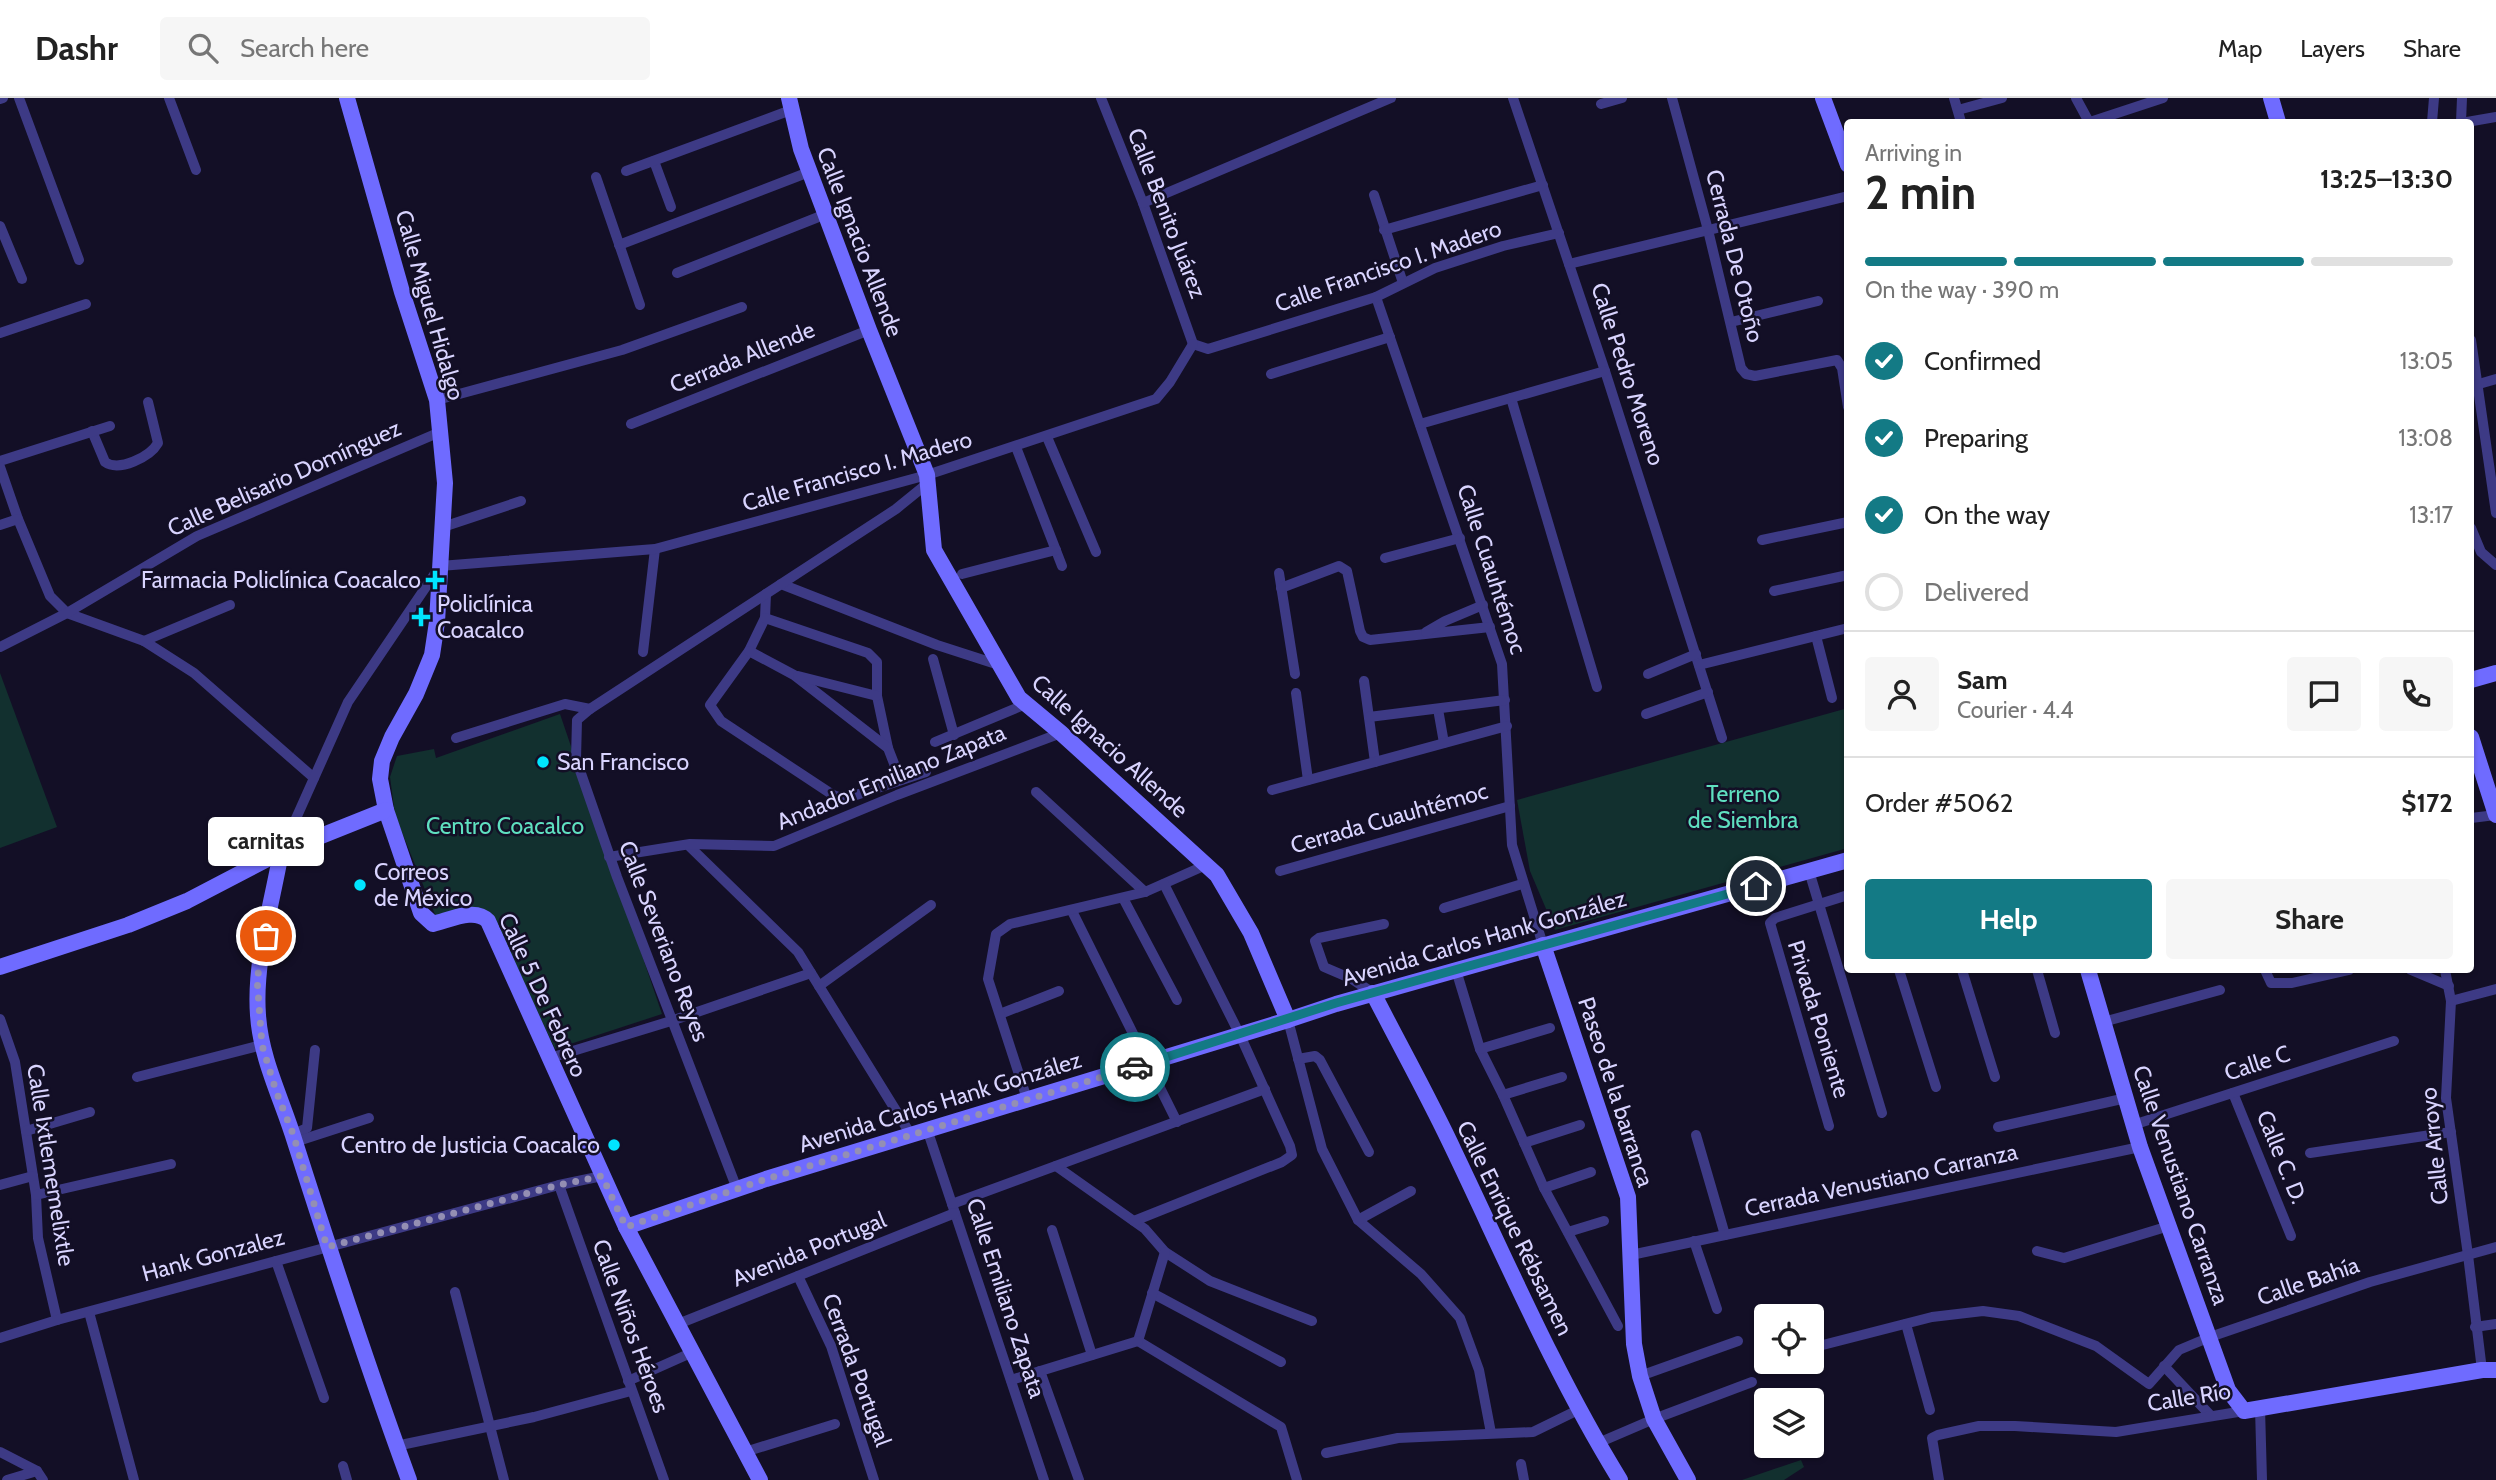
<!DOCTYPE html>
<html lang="en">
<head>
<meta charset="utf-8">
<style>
  body { margin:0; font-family:Cabin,sans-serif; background:#f6f6f6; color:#222; height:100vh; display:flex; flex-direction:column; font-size:26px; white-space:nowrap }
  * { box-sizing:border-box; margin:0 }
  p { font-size:23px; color:#767676 }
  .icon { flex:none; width:38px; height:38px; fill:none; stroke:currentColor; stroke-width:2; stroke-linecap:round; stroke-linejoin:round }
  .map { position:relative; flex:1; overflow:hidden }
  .panel { position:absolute; left:1844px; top:21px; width:630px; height:854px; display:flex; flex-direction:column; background:#fff; border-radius:7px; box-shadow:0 2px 5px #0004 }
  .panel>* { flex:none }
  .controls { position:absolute; left:1754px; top:1206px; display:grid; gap:14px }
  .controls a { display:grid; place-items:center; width:70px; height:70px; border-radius:7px; background:#fff; box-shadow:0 2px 5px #0004; font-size:35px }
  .pin { position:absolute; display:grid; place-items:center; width:60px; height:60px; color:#fff; margin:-30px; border:4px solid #fff; border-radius:50%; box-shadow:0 2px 7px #0007 }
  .courier { position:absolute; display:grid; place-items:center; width:70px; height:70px; margin:-35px; border:5px solid #137a85; border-radius:50%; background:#fff; color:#222; box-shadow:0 2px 9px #0007 }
  .bubble { position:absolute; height:49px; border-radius:7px; background:#fff; box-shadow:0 2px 5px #0004; font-size:23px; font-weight:700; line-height:49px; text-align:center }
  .overview em { font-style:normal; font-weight:700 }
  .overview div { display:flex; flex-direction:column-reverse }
  .overview { display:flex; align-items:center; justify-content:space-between; height:119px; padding:0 21px }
  h1 { font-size:46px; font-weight:700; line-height:52px }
  .bar { display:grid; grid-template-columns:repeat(4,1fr); gap:10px 7px; align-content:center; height:84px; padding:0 21px }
  .bar i { height:9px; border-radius:5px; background:#e0e0e0 }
  .bar .current { background:#137a85 }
  .bar p { grid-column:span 4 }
  .line { display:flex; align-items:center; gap:18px; padding:0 21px; border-top:2px solid #e0e0e0 }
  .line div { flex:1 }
  .round { display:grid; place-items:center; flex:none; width:74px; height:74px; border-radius:7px; background:#f6f6f6 }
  ol { padding:0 21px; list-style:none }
  li { display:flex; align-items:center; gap:21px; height:77px }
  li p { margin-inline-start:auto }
  li .icon { padding:7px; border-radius:50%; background:#137a85; color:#fff; stroke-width:4 }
  li:last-child { color:#767676 }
  li i { width:38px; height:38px; border:4px solid #e0e0e0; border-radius:50% }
  .action { display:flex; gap:14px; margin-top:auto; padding:14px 21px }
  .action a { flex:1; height:80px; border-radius:7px; background:#137a85; color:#fff; font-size:28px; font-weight:700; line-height:80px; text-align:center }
  .action a+a { background:#f6f6f6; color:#222 }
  header { display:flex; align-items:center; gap:42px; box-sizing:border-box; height:98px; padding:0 35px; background:#fff; border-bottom:2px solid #e0e0e0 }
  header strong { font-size:33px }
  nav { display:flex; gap:38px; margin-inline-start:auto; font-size:24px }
  .search { width:490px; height:63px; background:#f6f6f6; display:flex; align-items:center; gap:18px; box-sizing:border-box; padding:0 24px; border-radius:7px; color:#767676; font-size:26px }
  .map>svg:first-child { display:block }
  .green { fill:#12302f }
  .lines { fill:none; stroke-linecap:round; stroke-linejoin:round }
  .street { stroke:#3d3a85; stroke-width:10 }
  .secondary { stroke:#6f6bff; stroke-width:16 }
  .done { stroke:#948fb3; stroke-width:7; stroke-dasharray:0 12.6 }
  .route { stroke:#137a85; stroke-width:9 }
  .poi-dot { fill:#00e5ff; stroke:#130f26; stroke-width:2.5 }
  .labels { text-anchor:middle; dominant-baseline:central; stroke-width:5; stroke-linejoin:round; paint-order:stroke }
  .street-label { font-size:23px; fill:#d9d4ff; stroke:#130f26 }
  .poi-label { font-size:23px; fill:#d9d4ff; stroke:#130f26; text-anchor:start }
  .park-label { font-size:23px; fill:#5fe0c0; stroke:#130f26 }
</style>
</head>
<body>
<header>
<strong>Dashr</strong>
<div class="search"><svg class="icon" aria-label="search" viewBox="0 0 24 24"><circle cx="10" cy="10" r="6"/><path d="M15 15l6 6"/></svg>Search here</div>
<nav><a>Map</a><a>Layers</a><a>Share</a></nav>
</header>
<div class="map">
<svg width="2496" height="1382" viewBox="0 0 2496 1382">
  <rect width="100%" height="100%" fill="#130f26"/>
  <g class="green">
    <path d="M 0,575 L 57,729 L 0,750 Z"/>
    <path d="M 1848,610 L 1848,750 L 1555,832 L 1530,773 L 1517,702 Z"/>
    <path d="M 560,616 L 662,916 L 555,951 L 491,815 L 469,812 L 436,819 L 395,717 L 390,679 L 397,658 L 434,651 L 436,660 Z"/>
    <path d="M 1801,1362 L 1804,1369 L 1784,1382 L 1742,1382 Z"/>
  </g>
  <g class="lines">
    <g class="street">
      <path d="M 19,0 L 79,162"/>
      <path d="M 169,0 L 196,72"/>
      <path d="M 1101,0 L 1143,105 L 1193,246"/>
      <path d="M 1513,0 L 1605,273 L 1722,640"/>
      <path d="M 1672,0 L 1708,132 L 1741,270 L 1746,276 L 1755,278 L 1837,262 L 1842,270 L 1848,309"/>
      <path d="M 1954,0 L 1961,24"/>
      <path d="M 2076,0 L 2089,24"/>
      <path d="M 0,1 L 3,0"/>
      <path d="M 1601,6 L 1622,0"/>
      <path d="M 1958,12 L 2002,0"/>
      <path d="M 2090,24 L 2163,0"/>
      <path d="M 2432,24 L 2434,0"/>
      <path d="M 2461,24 L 2462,0"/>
      <path d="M 2467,24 L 2496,19"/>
      <path d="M 654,63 L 671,109"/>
      <path d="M 626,73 L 791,12"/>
      <path d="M 596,79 L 640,207"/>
      <path d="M 1374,97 L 1403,185"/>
      <path d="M 1143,105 L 1391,0"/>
      <path d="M 0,128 L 22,181"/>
      <path d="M 1384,132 L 1543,87"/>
      <path d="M 619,147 L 809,74"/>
      <path d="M 1569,166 L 1848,98"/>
      <path d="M 677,175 L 826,116"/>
      <path d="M 1376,199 L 1502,566 L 1512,747 L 1543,847"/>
      <path d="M 1731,224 L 1818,203"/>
      <path d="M 0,235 L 86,206"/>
      <path d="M 2471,242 L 2496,415"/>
      <path d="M 1193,246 L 1208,251 L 1376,199 L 1435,170 L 1503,148 L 1559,135"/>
      <path d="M 1271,276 L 1390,239"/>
      <path d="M 2472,288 L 2496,281"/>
      <path d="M 1511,300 L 1597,589"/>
      <path d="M 437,302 L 622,252 L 742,209"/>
      <path d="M 631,326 L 869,232"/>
      <path d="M 1420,326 L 1605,273"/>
      <path d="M 92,333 L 105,364 C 119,374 150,359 158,345 L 148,304"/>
      <path d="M 1047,339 L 1096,454"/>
      <path d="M 1016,349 L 1062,468"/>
      <path d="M 0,363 L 110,328"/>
      <path d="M 0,369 L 18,421 L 50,498 L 67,515 L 144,543 L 194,575 L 314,680"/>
      <path d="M 0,427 L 18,421"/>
      <path d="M 443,429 L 521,403"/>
      <path d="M 2471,430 L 2481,454 L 2496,467"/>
      <path d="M 1762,442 L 1848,424"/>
      <path d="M 1385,460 L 1460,440"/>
      <path d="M 1279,475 L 1295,576"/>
      <path d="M 962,476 L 1056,452"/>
      <path d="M 781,486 L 937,547 L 999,567"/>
      <path d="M 1281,490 L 1339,468 L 1347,473 L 1360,533 L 1363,539 L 1370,542 L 1490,529"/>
      <path d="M 1774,493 L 1848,477"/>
      <path d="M 766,496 L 765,520 L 749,553 L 710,607 L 721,623 L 833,697 L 844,701 L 926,674"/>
      <path d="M 765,520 L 868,555 L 877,564 L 877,598 L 888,650"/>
      <path d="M 1426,534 L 1445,523 L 1483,507"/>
      <path d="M 1816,538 L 1832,600"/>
      <path d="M 144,543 L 230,507"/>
      <path d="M 0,549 L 67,515 L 197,438 L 440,334"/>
      <path d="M 749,553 L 794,577 L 888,650 L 900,681"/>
      <path d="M 643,554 L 655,451"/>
      <path d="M 933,561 L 954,637"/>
      <path d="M 1699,567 L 1848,530"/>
      <path d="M 1648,576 L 1696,556"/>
      <path d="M 798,578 L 877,598"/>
      <path d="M 1364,583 L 1375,664"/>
      <path d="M 1296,595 L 1308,682"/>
      <path d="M 1438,611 L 1444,645"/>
      <path d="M 1646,616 L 1708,594"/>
      <path d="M 1369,619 L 1505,602"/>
      <path d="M 456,640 L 565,606 L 590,611"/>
      <path d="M 935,644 L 1026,606"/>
      <path d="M 1272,692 L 1507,628"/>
      <path d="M 1036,694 L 1145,794"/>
      <path d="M 2471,720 L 2496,717"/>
      <path d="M 688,747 L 798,854 L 911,1037"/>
      <path d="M 281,754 L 348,604 L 440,468 L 655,451 L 927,377 L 1156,301 L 1170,284 L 1193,246"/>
      <path d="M 609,759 L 690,746 L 774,748 L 897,697 L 1061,635"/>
      <path d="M 1280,773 L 1510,708"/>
      <path d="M 1809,773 L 1882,1015"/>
      <path d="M 1123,800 L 1177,902"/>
      <path d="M 1444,810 L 1522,786"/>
      <path d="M 1072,813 L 1177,1024"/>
      <path d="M 1456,872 L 1480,951 L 1503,997 L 1544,1090 L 1618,1228"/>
      <path d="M 1899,872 L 1936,989"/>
      <path d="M 1962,872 L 1995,979"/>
      <path d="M 2037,872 L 2055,935"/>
      <path d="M 2265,872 L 2271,885 L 2292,885 L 2349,872"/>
      <path d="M 2411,872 L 2449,888"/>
      <path d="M 2445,872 L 2451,903 L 2446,1000 L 2468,1157 L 2482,1272"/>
      <path d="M 819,888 L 931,807"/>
      <path d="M 1373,895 L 1352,881 L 1324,869 L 1315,843 L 1319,840 L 1384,826"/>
      <path d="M 2451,903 L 2496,891"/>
      <path d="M 1000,916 L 1059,893"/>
      <path d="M 0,921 L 15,964 L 36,1097 L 38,1140 L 57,1222"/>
      <path d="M 1288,922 L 1322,1051 L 1358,1122 L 1421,1176 L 1460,1220 L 1479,1272 L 1491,1335"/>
      <path d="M 2103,924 L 2220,892"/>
      <path d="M 1480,951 L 1550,930"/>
      <path d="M 550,960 L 671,923 L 811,875"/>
      <path d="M 1298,961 L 1315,958 L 1320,962 L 1369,1054"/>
      <path d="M 137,979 L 262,947"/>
      <path d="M 2233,995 L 2291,1138"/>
      <path d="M 1503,997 L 1562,979"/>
      <path d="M 1027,1001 L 988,881 L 996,836 L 1010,826 L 1145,794 L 1206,767"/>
      <path d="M 2133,1027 L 2394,943"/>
      <path d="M 1829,1028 L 1770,825 L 1775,820 L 1848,797"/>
      <path d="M 1998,1029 L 2126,1000"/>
      <path d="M 927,1031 L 1044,1382"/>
      <path d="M 26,1033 L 90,1014"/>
      <path d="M 293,1036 L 307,1030 L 315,952"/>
      <path d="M 1696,1037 L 1725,1137"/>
      <path d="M 295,1044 L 369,1020"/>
      <path d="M 1524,1045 L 1580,1027"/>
      <path d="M 2310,1055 L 2451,1034"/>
      <path d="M 1056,1068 L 1145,1131 L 1165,1154 L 1210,1183 L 1312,1223"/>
      <path d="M 0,1087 L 33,1078"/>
      <path d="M 559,1087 L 664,1382"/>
      <path d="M 1544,1090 L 1591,1074"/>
      <path d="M 737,1091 L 617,779 L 576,661 L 577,622 L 590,611 L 896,411 L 928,385"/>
      <path d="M 36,1097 L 171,1066"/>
      <path d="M 952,1106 L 1265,991"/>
      <path d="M 1358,1122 L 1411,1093"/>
      <path d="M 1134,1123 L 1282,1064 L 1292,1057 L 1290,1048 L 1240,937 L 1164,786"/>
      <path d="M 1052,1132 L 1092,1257"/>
      <path d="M 1568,1134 L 1604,1123"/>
      <path d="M 1694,1143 L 1717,1211"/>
      <path d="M 2037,1153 L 2064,1160 L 2169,1128"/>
      <path d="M 1631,1157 L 2140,1049"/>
      <path d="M 276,1163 L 324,1300"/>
      <path d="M 798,1178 L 831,1248 L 874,1382"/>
      <path d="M 455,1194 L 504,1382"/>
      <path d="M 1152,1195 L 1281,1264"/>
      <path d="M 89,1214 L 134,1382"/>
      <path d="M 678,1226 L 955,1115"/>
      <path d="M 1906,1226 L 1930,1312"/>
      <path d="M 2475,1229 L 2496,1226"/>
      <path d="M 0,1240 L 57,1222 L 559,1087 L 602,1078"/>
      <path d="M 1138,1243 L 1281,1329 L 1297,1382"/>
      <path d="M 1138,1243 L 1165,1154"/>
      <path d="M 1811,1250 L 1932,1219 L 1983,1213 L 2019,1218 L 2096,1248 L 2149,1286 L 2179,1252 L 2210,1239 L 2370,1184 L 2496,1149"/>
      <path d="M 1759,1264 L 1766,1262"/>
      <path d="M 2164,1268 L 2211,1318"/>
      <path d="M 1040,1273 L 1079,1382"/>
      <path d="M 1640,1278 L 1738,1243"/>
      <path d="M 1011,1282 L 1138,1243"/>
      <path d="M 628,1283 L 693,1254"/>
      <path d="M 2260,1310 L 2262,1382"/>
      <path d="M 1598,1345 L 1654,1321 L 1752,1284"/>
      <path d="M 396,1348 L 534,1319 L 631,1293"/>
      <path d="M 0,1354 L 37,1373 L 43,1382"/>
      <path d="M 745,1354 L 835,1326"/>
      <path d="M 1326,1355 L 1398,1340 L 1533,1334 L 1578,1312"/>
      <path d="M 1521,1366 L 1524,1382"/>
      <path d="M 343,1368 L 347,1382"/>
      <path d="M 7,1382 L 37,1373"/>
      <path d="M 1939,1382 L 1932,1340 L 1938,1337 L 1979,1328 L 2015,1328 L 2116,1334 L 2244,1313"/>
    </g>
    <g class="secondary">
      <path d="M 347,0 L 402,194 L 437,302 L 445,385 L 437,524 L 432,557 L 416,596 L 392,639 L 382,663 L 380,681 L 386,712 L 421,815 L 433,826 C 450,822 475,809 488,823 L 626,1129 L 766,1081 L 1288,922 L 1336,906 L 1848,762"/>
      <path d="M 789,0 L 801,51 L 869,232 L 927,377 L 934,452 L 1019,600 L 1061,635 L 1217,777 L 1251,835 L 1288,922"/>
      <path d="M 1823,0 L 1848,67"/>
      <path d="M 2271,0 L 2278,24"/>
      <path d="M 2471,582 L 2496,575"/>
      <path d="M 2471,639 L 2496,717"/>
      <path d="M 281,754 C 272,806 254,864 258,917 C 261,962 282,1001 295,1044 C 331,1157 368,1270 409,1382"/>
      <path d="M 1543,847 L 1628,1099 L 1634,1246 L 1640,1278 L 1654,1321 L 1688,1382"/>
      <path d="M 0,869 L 128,827 L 187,803 L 281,754 L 386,712"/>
      <path d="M 2088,872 L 2140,1049 L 2228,1292 L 2244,1313 L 2482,1272 L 2496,1272"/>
      <path d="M 1373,895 C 1400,948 1430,1001 1455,1055 C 1508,1166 1556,1278 1620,1382"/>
      <path d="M 626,1129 L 760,1382"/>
    </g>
  </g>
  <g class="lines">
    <path class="done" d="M 266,838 L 257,881 L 262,947 L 276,993 L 293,1036 L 327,1149 L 559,1087 L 602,1078 L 626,1129 L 766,1081 L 1135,969"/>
    <path class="route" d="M 1135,969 L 1336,905 L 1756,788"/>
  </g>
  <g class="poi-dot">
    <path d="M431.5 471.5h7v7h7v7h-7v7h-7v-7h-7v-7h7z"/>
    <path d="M417.5 508.5h7v7h7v7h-7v7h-7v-7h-7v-7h7z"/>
    <circle cx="543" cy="664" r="7"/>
    <circle cx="360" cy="787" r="7"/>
    <circle cx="614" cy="1047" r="7"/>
  </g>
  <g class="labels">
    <g class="street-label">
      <text transform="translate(1167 115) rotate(69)">Calle Benito Juárez</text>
      <text transform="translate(860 144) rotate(69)">Calle Ignacio Allende</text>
      <text transform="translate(1735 158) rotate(76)">Cerrada De Otoño</text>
      <text transform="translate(1388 168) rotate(-19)">Calle Francisco I. Madero</text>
      <text transform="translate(430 207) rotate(74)">Calle Miguel Hidalgo</text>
      <text transform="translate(742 259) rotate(-22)">Cerrada Allende</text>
      <text transform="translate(1628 276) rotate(72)">Calle Pedro Moreno</text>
      <text transform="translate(857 373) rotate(-16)">Calle Francisco I. Madero</text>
      <text transform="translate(284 380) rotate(-24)">Calle Belisario Domínguez</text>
      <text transform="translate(1492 471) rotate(72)">Calle Cuauhtémoc</text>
      <text transform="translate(1110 648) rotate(42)">Calle Ignacio Allende</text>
      <text transform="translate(891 679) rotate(-22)">Andador Emiliano Zapata</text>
      <text transform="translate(1389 720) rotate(-16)">Cerrada Cuauhtémoc</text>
      <text transform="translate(1484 840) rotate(-16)">Avenida Carlos Hank González</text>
      <text transform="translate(664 843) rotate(69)">Calle Severiano Reyes</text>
      <text transform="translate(543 897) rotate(65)">Calle 5 De Febrero</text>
      <text transform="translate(1819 921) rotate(73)">Privada Poniente</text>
      <text transform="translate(2257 965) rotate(-18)">Calle C</text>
      <text transform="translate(1616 994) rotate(72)">Paseo de la barranca</text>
      <text transform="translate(940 1004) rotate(-17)">Avenida Carlos Hank González</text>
      <text transform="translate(2434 1048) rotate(-96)">Calle Arroyo</text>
      <text transform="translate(2282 1059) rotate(68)">Calle C. D.</text>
      <text transform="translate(51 1067) rotate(81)">Calle Ixtlememelixtle</text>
      <text transform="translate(1881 1082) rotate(-12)">Cerrada Venustiano Carranza</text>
      <text transform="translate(2181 1087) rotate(71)">Calle Venustiano Carranza</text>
      <text transform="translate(1515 1130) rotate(64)">Calle Enrique Rébsamen</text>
      <text transform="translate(809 1151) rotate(-22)">Avenida Portugal</text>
      <text transform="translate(213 1157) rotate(-15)">Hank Gonzalez</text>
      <text transform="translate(2308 1183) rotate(-19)">Calle Bahía</text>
      <text transform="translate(1006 1200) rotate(72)">Calle Emiliano Zapata</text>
      <text transform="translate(631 1228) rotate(70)">Calle Niños Héroes</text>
      <text transform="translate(857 1272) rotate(70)">Cerrada Portugal</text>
      <text transform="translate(2189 1299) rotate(-9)">Calle Río</text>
    </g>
    <g class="poi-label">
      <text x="421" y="482" text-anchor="end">Farmacia Policlínica Coacalco</text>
      <text x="437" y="506">Policlínica<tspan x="437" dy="26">Coacalco</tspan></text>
      <text x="557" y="664">San Francisco</text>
      <text x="374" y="774">Correos<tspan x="374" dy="26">de México</tspan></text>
      <text x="600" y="1047" text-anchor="end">Centro de Justicia Coacalco</text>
    </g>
    <g class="park-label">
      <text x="1743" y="696">Terreno<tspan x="1743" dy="26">de Siembra</tspan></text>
      <text x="505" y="728">Centro Coacalco</text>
    </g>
  </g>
</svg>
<div class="controls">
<a><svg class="icon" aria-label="locate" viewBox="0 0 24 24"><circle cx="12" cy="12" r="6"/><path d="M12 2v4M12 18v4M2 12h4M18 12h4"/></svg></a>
<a><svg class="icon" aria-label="layers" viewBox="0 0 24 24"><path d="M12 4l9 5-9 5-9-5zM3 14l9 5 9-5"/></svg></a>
</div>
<div class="pin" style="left:266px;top:838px;background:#ea580c"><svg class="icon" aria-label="bag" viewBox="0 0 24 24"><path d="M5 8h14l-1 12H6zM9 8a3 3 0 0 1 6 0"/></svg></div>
<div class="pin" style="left:1756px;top:788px;background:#1f2937"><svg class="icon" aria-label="home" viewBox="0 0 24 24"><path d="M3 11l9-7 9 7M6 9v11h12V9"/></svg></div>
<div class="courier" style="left:1135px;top:969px"><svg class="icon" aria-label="car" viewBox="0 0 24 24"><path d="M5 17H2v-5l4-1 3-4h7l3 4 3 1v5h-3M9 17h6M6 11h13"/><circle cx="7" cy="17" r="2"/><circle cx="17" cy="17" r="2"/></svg></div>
<div class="bubble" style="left:208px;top:719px;width:116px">carnitas</div>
<section class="panel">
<div class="overview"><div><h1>2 min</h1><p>Arriving in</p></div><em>13:25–13:30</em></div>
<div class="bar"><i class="current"></i><i class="current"></i><i class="current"></i><i></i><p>On the way · 390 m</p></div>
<ol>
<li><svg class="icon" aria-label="check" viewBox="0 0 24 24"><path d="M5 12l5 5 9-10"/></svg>Confirmed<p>13:05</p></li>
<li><svg class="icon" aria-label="check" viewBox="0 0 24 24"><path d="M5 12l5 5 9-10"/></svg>Preparing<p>13:08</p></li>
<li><svg class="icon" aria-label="check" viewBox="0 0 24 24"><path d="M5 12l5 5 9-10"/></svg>On the way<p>13:17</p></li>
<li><i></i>Delivered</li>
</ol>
<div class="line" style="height:126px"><a class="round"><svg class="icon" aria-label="person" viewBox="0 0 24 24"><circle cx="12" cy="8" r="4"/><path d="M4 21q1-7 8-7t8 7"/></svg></a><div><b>Sam</b><p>Courier · 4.4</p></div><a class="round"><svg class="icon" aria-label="chat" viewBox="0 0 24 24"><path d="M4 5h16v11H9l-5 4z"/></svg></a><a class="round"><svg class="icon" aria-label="phone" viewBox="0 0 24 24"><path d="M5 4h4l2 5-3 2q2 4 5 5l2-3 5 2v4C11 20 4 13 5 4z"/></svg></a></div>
<div class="line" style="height:91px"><div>Order #5062</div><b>$172</b></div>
<div class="action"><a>Help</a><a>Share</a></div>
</section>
</div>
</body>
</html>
